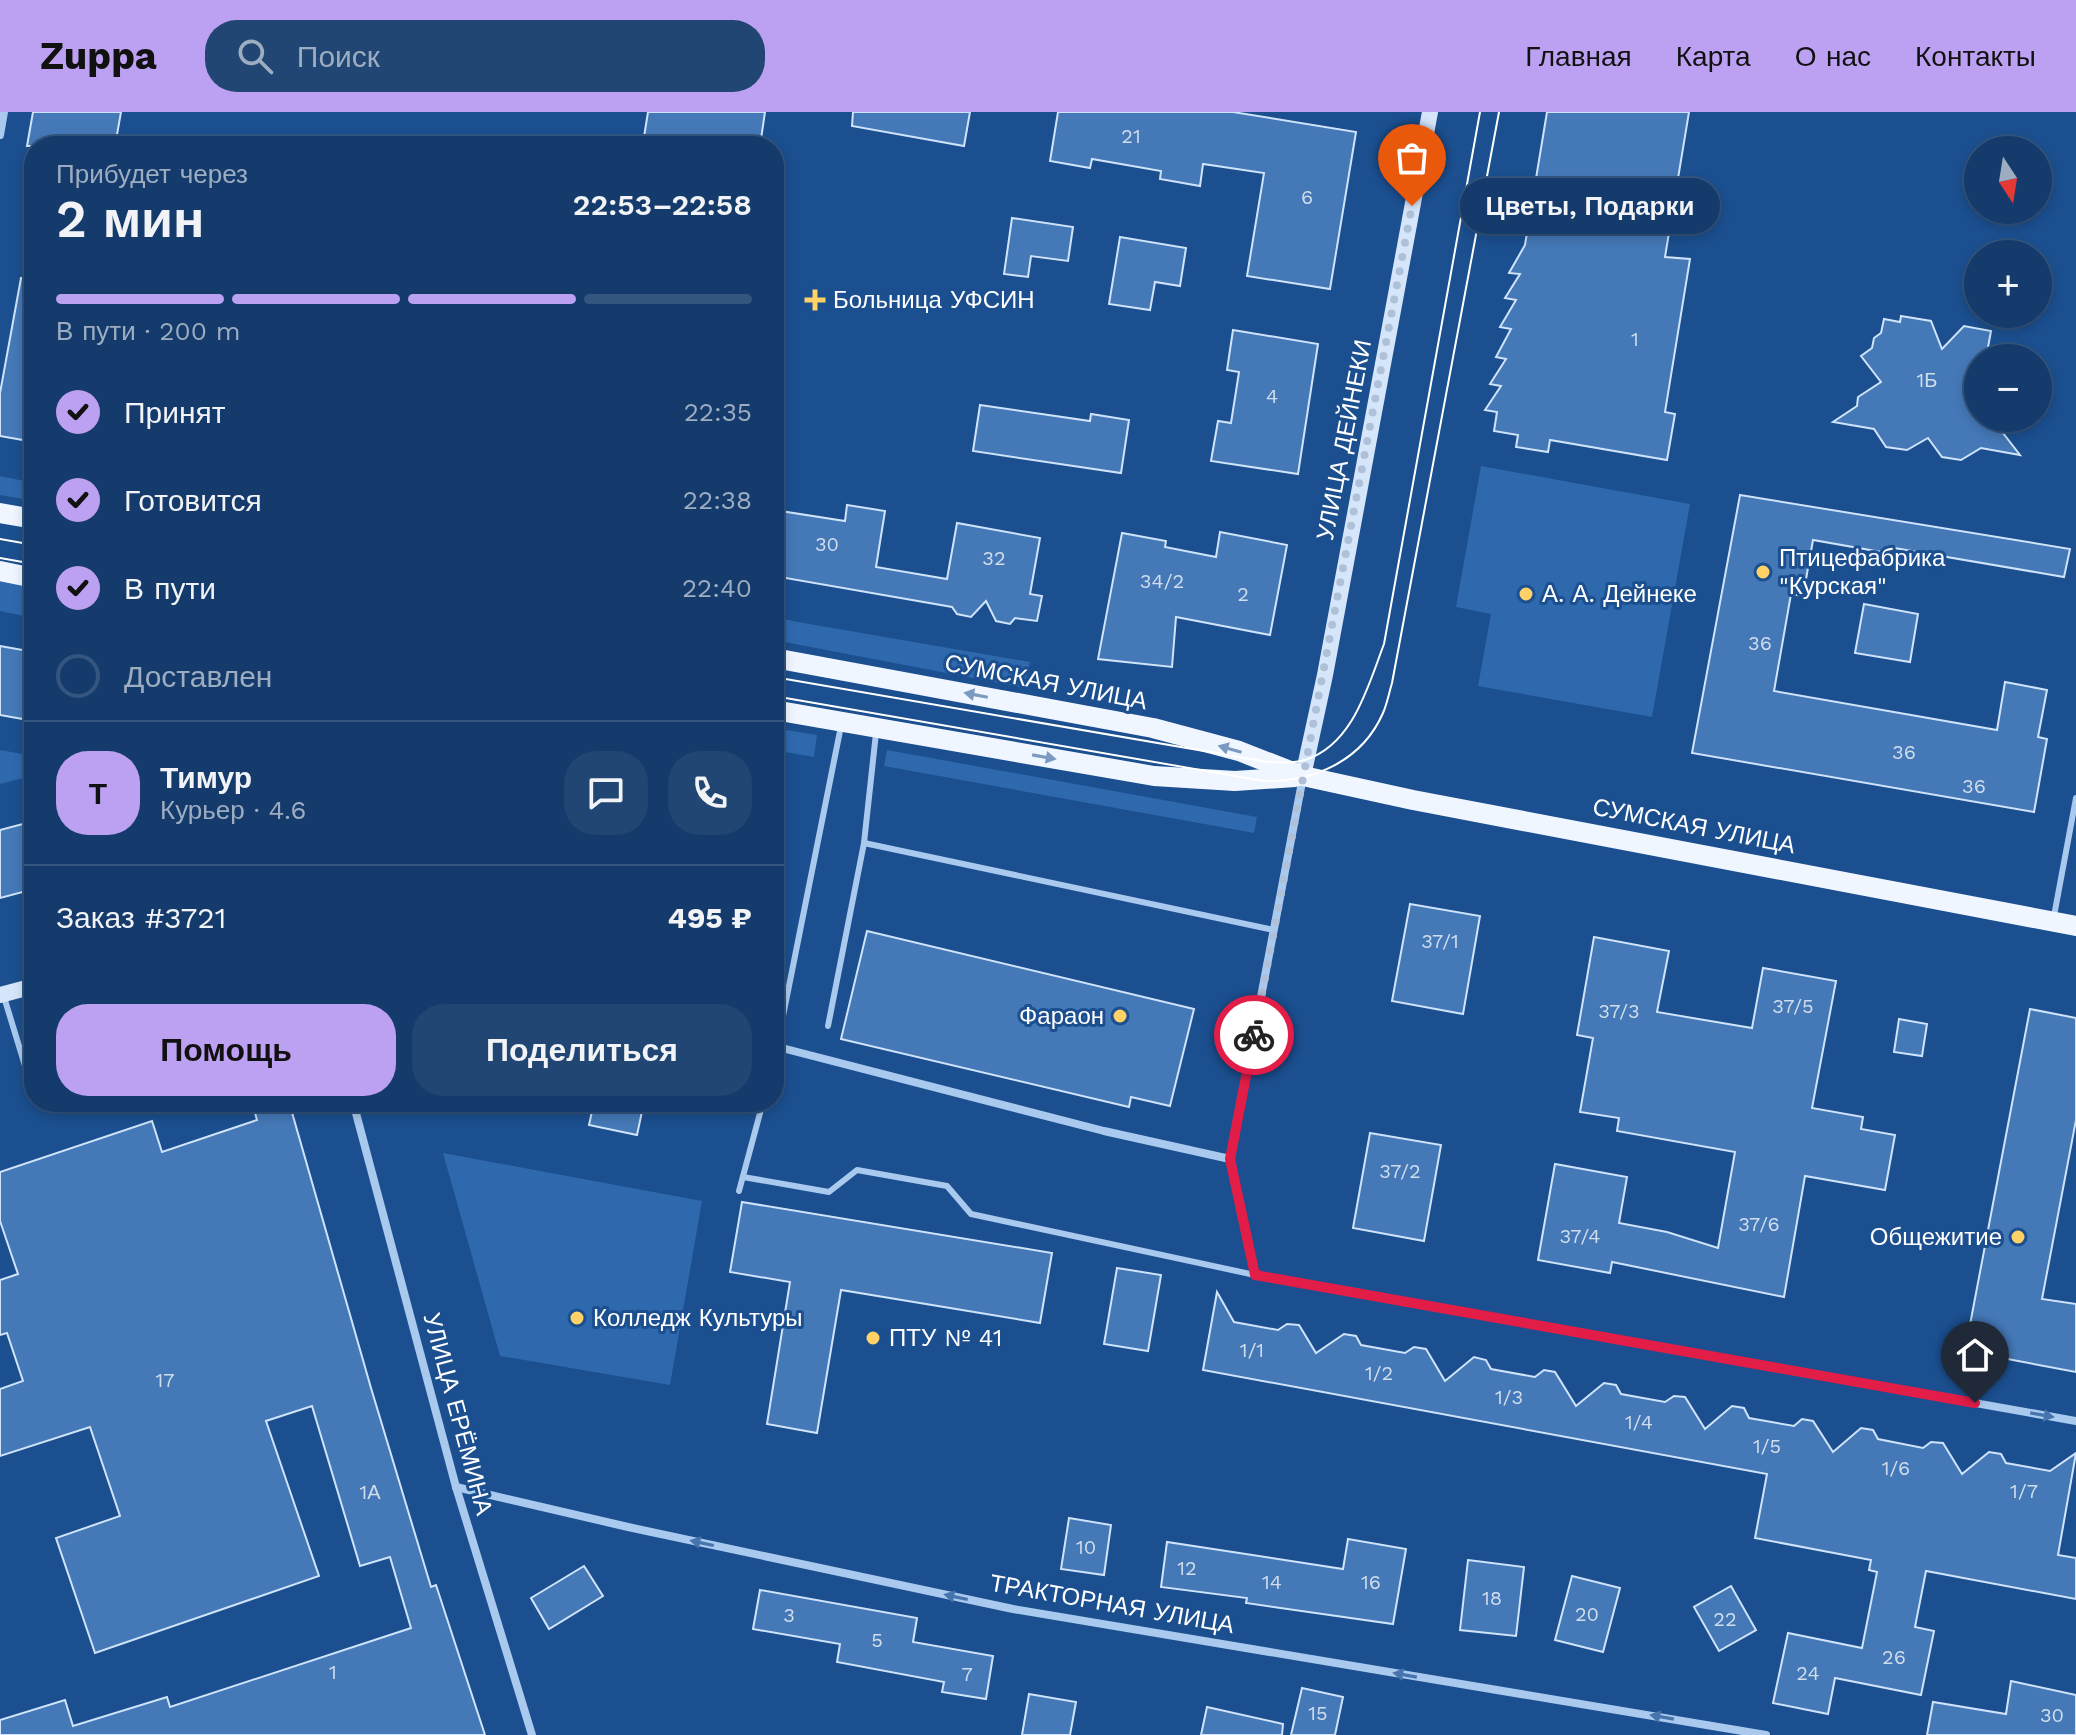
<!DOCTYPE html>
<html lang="ru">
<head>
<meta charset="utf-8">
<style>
  body { margin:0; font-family:"Work Sans",sans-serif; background:#214673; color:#f1f3f6; height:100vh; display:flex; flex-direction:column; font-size:30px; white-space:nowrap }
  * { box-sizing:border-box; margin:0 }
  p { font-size:26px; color:#9dadc1 }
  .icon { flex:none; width:44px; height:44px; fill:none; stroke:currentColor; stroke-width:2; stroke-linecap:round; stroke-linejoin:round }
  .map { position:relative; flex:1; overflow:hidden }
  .drawer { position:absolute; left:24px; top:24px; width:760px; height:976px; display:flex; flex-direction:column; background:#143b6b; border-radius:32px; box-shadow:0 4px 12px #0003,0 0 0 2px #33557e }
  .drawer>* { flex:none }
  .needle { width:52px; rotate:168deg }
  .fabs { position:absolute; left:1964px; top:24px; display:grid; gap:16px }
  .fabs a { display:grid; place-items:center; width:88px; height:88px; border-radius:50%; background:#143b6b; box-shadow:0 4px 12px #0003,0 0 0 2px #33557e; font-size:40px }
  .pin { position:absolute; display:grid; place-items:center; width:68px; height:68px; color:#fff; margin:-82px -34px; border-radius:50% 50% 50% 0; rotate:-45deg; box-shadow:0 0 8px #0007 }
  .pin .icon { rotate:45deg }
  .courier { position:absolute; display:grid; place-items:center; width:80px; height:80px; margin:-40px; border:6px solid #e11d48; border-radius:50%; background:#fff; color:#222; box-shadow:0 2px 10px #0007 }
  .bubble { position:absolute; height:56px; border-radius:28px; background:#143b6b; box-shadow:0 4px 12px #0003,0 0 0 2px #33557e; font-size:26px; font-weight:600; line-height:56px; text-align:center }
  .headline em { font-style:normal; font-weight:600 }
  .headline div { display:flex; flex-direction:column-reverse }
  .headline { display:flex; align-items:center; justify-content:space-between; height:136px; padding:0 32px }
  h1 { font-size:52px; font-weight:600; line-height:60px }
  .bar { display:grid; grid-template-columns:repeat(4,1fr); gap:12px 8px; align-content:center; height:96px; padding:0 32px }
  .bar i { height:10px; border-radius:6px; background:#33557e }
  .bar .on { background:#bca0f2 }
  .bar p { grid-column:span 4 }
  .line { display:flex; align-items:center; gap:20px; padding:0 32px; border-top:2px solid #33557e }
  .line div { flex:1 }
  .round { display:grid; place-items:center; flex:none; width:84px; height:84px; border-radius:32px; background:#214673 }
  ol { padding:0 32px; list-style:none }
  li { display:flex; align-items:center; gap:24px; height:88px }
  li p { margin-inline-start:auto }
  li .icon { padding:8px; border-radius:50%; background:#bca0f2; color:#111; stroke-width:4 }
  li:last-child { color:#9dadc1 }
  li i { width:44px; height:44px; border:4px solid #33557e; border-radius:50% }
  .primary-button { display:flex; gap:16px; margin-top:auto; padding:16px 32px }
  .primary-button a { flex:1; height:92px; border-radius:32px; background:#bca0f2; color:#111; font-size:32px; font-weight:600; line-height:92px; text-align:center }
  .primary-button a+a { background:#214673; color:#f1f3f6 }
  header { display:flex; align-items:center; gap:48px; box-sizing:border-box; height:112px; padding:0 40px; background:#bca0f2; color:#111 }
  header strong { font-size:38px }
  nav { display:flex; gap:44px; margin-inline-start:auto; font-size:28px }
  .search { width:560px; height:72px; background:#214673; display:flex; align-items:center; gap:20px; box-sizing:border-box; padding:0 28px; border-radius:32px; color:#9dadc1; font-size:30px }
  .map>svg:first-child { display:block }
  .green { fill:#2e69ad }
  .building { fill:#4478b7; stroke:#cfe3fa; stroke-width:2 }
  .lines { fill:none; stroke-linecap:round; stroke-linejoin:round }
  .lane { stroke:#a9c9ee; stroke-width:6 }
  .street { stroke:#a9c9ee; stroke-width:8 }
  .secondary { stroke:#d6e6fa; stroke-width:16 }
  .primary { stroke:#f0f6ff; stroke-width:20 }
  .tram { stroke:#fff; stroke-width:2 }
  .oneway { fill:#7b9ac1 }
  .oneway2 { fill:#4674ac }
  .done { stroke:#afc1d8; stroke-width:8; stroke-dasharray:0 14.4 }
  .route { stroke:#e11d48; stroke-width:10 }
  .poi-dot { fill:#ffd166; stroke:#1b4f8f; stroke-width:3 }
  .labels { text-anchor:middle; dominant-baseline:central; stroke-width:6; stroke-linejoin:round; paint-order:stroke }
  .number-label { font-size:20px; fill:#d0dded }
  .poi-label { font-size:24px; fill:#fff; stroke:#1b4f8f; text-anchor:start }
  .street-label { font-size:24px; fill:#fff; stroke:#1b4f8f }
</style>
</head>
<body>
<header>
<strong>Zuppa</strong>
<div class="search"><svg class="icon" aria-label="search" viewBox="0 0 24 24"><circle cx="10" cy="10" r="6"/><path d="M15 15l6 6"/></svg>Поиск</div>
<nav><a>Главная</a><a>Карта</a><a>О нас</a><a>Контакты</a></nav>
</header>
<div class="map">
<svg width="2076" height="1623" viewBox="0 0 2076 1623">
  <rect width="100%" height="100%" fill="#1b4f8f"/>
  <g class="green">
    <path d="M 1481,354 L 1690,392 L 1652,605 L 1478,574 L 1491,502 L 1456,495 Z"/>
    <path d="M 0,364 L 34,371 L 34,389 L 0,383 Z"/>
    <path d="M 0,467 L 34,474 L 34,506 L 0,499 Z"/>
    <path d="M 774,505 L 798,510 L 1030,550 L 1024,576 L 774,528 Z"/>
    <path d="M 774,616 L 817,623 L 814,645 L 774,638 Z"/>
    <path d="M 0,638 L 34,644 L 34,663 L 0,672 Z"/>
    <path d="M 887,638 L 1257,705 L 1254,721 L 884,654 Z"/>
    <path d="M 443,1041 L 702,1089 L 670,1273 L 500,1244 Z"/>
  </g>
  <g class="building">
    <path d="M 33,0 L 121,0 L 115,34 L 27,34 Z"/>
    <path d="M 648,0 L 765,0 L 760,34 L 680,34 L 681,31 L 644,25 Z"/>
    <path d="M 853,0 L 970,0 L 964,34 L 852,14 Z"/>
    <path d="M 1058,0 L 1233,0 L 1356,20 L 1330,177 L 1247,164 L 1264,61 L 1203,52 L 1200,74 L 1160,67 L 1161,59 L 1092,47 L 1090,56 L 1050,49 Z"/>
    <path d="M 1547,0 L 1689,0 L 1665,145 L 1690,147 L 1665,300 L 1675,302 L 1667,348 L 1550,328 L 1548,340 L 1516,335 L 1518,323 L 1494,319 L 1497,300 L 1485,298 L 1501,274 L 1490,272 L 1506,247 L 1496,245 L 1511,217 L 1500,215 L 1516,188 L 1505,186 L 1520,162 L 1509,161 L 1525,133 Z"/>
    <path d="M 1012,106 L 1073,115 L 1068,149 L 1031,144 L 1028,165 L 1004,162 Z"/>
    <path d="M 1120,125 L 1186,136 L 1180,174 L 1155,170 L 1150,198 L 1109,192 Z"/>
    <path d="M 21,166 L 34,168 L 34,330 L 0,324 L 0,281 Z"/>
    <path d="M 1901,204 L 1931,209 L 1942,237 L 1964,214 L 1991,219 L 1986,246 L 1978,246 L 1978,306 L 2006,306 L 2003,321 L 2020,343 L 1981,336 L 1961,348 L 1942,345 L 1928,326 L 1907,338 L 1886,335 L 1874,317 L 1833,310 L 1857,294 L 1858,285 L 1881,270 L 1861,244 L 1872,236 L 1874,226 L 1881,221 L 1884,207 L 1900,210 Z"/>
    <path d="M 1233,218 L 1318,232 L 1298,362 L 1211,349 L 1218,309 L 1231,311 L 1239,260 L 1227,258 Z"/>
    <path d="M 980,293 L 1090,309 L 1091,302 L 1129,308 L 1121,361 L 973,339 Z"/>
    <path d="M 1740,383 L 2070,437 L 2064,465 L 1888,435 L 1887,441 L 1813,428 L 1803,484 L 1791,482 L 1774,579 L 1997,618 L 2005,570 L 2047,578 L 2038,625 L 2047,627 L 2034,700 L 1692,641 Z"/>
    <path d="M 847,393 L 885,399 L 876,455 L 947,467 L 957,411 L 1040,426 L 1030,482 L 1042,484 L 1037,509 L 1015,506 L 1010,512 L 996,509 L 986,489 L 971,505 L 957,502 L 952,495 L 774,464 L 774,398 L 845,409 Z"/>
    <path d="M 1220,420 L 1287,433 L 1270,523 L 1176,505 L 1172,555 L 1098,547 L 1122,421 L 1166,429 L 1165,435 L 1216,445 Z"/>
    <path d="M 1864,492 L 1918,502 L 1910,550 L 1855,541 Z"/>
    <path d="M 0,534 L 34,540 L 34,609 L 0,603 Z"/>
    <path d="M 34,709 L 34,777 L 0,786 L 0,718 Z"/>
    <path d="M 1410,792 L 1480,804 L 1463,902 L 1392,889 Z"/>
    <path d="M 867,819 L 1194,897 L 1170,994 L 1131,985 L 1129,995 L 841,927 Z"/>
    <path d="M 1594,825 L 1669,839 L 1657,900 L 1752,916 L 1763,856 L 1836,869 L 1812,996 L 1863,1005 L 1861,1017 L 1895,1023 L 1885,1078 L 1805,1064 L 1784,1185 L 1612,1150 L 1610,1161 L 1538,1148 L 1555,1052 L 1627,1065 L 1619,1111 L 1667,1120 L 1718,1136 L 1735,1040 L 1617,1019 L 1619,1006 L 1580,1000 L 1593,926 L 1577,923 Z"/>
    <path d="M 2030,897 L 2076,906 L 2076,1008 L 2042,1187 L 2076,1192 L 2076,1260 L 1965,1239 Z"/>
    <path d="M 1899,907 L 1927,912 L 1922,944 L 1894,940 Z"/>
    <path d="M 252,990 L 289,990 L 371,1276 L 431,1475 L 436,1473 L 485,1623 L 0,1623 L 0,1608 L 65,1588 L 73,1614 L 167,1585 L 170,1595 L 411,1516 L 390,1445 L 360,1454 L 312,1294 L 266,1309 L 319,1464 L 95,1541 L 56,1426 L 120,1404 L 90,1315 L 0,1344 L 0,1277 L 23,1269 L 7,1221 L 0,1223 L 0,1168 L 18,1162 L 0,1109 L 0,1060 L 152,1009 L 162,1040 L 257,1008 Z"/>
    <path d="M 594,990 L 644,990 L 637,1023 L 589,1013 Z"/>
    <path d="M 1370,1021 L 1441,1033 L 1424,1129 L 1353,1116 Z"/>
    <path d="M 742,1090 L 1052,1141 L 1040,1211 L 841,1178 L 817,1321 L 767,1312 L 790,1170 L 730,1160 Z"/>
    <path d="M 1117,1156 L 1161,1163 L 1148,1239 L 1104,1232 Z"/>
    <path d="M 1217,1180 L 1234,1210 L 1278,1218 L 1287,1212 L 1299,1213 L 1316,1241 L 1344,1222 L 1356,1224 L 1361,1233 L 1405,1241 L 1414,1235 L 1426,1237 L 1445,1269 L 1474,1245 L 1486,1248 L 1491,1257 L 1535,1265 L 1544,1258 L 1555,1260 L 1576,1294 L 1604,1271 L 1616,1273 L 1621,1282 L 1665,1290 L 1674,1284 L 1685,1285 L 1705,1317 L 1732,1294 L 1744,1296 L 1749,1306 L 1794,1314 L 1802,1307 L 1813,1309 L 1833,1340 L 1861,1316 L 1873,1318 L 1878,1327 L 1923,1336 L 1931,1330 L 1943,1331 L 1962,1362 L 1989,1340 L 2001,1342 L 2006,1351 L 2050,1359 L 2076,1341 L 2058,1443 L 2076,1446 L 2076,1487 L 1926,1459 L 1915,1515 L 1934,1519 L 1921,1583 L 1835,1566 L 1828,1602 L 1773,1591 L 1788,1521 L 1862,1536 L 1877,1460 L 1869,1458 L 1871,1448 L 1755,1426 L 1767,1362 L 1203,1258 Z"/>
    <path d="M 1069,1406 L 1111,1413 L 1104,1463 L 1061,1457 Z"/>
    <path d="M 1348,1427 L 1406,1437 L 1393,1512 L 1246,1491 L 1247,1486 L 1161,1475 L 1167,1430 L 1343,1457 Z"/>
    <path d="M 1468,1448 L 1524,1455 L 1516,1524 L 1460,1518 Z"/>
    <path d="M 584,1454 L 603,1484 L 549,1517 L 531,1486 Z"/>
    <path d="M 1572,1464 L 1620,1476 L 1603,1540 L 1555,1528 Z"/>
    <path d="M 1731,1474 L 1756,1518 L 1719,1539 L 1694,1495 Z"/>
    <path d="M 760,1478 L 917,1506 L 913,1530 L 993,1544 L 986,1587 L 942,1580 L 944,1570 L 837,1550 L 840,1532 L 753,1517 Z"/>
    <path d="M 2011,1569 L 2076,1583 L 2076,1623 L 1927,1623 L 1933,1590 L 2006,1602 Z"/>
    <path d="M 1302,1576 L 1343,1585 L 1335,1623 L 1291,1623 Z"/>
    <path d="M 1029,1582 L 1076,1590 L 1070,1623 L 1022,1623 Z"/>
    <path d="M 1207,1595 L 1283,1612 L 1282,1623 L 1201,1623 Z"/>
  </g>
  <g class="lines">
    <g class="lane">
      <path d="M 864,731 L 1274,818"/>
      <path d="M 2054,804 L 2076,686"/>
      <path d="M 4,885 L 30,970"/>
      <path d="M 828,914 L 864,731 L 876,621"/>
      <path d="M 774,949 L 841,614"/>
      <path d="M 743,1065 L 829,1080 L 857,1058 L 947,1074 L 971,1102 L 1255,1163"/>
      <path d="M 739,1079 L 763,990"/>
    </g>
    <g class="street">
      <path d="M 0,23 L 4,0"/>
      <path d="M 778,935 L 1104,1019 L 1230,1047 L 1303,665"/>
      <path d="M 353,990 L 456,1375 L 532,1623"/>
      <path d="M 1230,1047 L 1255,1163 L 2076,1309"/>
      <path d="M 456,1375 L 628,1415 L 1013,1497 L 1766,1623"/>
    </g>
    <g class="secondary">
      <path d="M 1303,664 L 1325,563 L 1430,0"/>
      <path d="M 0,883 L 34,874"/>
    </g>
    <g class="primary">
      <path d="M 0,401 L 34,407"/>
      <path d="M 0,459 L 34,466"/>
      <path d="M 774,546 L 1153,616 L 1239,639 L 1303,664 L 1413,688 L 2076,814"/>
      <path d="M 774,598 L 1154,664 L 1235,669 L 1295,665"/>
    </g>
    <g class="tram">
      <path d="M 0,427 L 34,433"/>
      <path d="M 0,446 L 34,452"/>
      <path d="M 774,565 L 1268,650 C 1280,650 1293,652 1305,648 C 1353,633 1368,574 1384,532 L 1480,0"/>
      <path d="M 774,584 L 1264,669 C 1314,670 1362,649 1383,601 C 1387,592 1389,581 1392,571 L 1499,0"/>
    </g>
  </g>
  <defs><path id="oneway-solid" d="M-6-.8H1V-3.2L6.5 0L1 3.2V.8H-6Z" transform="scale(2)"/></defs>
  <g class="oneway">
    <use href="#oneway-solid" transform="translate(976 583) rotate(-169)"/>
    <use href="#oneway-solid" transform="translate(1230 637) rotate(-164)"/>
    <use href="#oneway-solid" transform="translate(1044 645) rotate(10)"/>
  </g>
  <g class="oneway2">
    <use href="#oneway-solid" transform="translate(2042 1303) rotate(10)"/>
    <use href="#oneway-solid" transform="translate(702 1431) rotate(-168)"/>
    <use href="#oneway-solid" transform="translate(956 1485) rotate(-168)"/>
    <use href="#oneway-solid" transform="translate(1405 1563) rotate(-170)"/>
    <use href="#oneway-solid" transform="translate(1662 1605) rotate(-170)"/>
  </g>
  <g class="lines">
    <path class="done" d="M 1254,923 L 1412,94"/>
    <path class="route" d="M 1254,923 L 1230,1047 L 1255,1163 L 1975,1291"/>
  </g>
  <g class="poi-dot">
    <path d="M811 176h8v8h8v8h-8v8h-8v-8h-8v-8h8z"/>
    <circle cx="1763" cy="460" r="8"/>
    <circle cx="1526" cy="482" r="8"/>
    <circle cx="1120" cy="904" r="8"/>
    <circle cx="2018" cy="1125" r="8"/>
    <circle cx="577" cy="1206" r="8"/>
    <circle cx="873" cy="1226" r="8"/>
  </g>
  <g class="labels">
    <g class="number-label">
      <text x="1131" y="24">21</text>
      <text x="1307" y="85">6</text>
      <text x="1635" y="227">1</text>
      <text x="1927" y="268">1Б</text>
      <text x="1272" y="284">4</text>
      <text x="827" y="432">30</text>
      <text x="994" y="446">32</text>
      <text x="1162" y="469">34/2</text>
      <text x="1243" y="482">2</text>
      <text x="1760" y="531">36</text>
      <text x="1904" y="640">36</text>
      <text x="1974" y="674">36</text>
      <text x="1440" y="829">37/1</text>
      <text x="1793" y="894">37/5</text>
      <text x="1619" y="899">37/3</text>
      <text x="1400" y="1059">37/2</text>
      <text x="1759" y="1112">37/6</text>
      <text x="1580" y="1124">37/4</text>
      <text x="1252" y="1238">1/1</text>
      <text x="1379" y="1261">1/2</text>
      <text x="165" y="1268">17</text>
      <text x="1509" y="1285">1/3</text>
      <text x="1639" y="1310">1/4</text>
      <text x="1767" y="1334">1/5</text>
      <text x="1896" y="1356">1/6</text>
      <text x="2024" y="1379">1/7</text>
      <text x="370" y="1380">1А</text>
      <text x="1086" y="1435">10</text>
      <text x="1187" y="1456">12</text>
      <text x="1272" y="1470">14</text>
      <text x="1371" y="1470">16</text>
      <text x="1492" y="1486">18</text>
      <text x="1587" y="1502">20</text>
      <text x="789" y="1503">3</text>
      <text x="1725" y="1507">22</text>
      <text x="877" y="1528">5</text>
      <text x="1894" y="1545">26</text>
      <text x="333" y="1560">1</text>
      <text x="1808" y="1561">24</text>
      <text x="967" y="1562">7</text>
      <text x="1318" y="1601">15</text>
      <text x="2052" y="1603">30</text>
    </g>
    <g class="poi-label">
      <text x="833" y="188">Больница УФСИН</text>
      <text x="1779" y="446">Птицефабрика<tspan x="1779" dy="28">"Курская"</tspan></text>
      <text x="1542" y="482">А. А. Дейнеке</text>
      <text x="1104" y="904" text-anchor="end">Фараон</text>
      <text x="2002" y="1125" text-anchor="end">Общежитие</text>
      <text x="593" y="1206">Колледж Культуры</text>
      <text x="889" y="1226">ПТУ № 41</text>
    </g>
    <g class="street-label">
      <text transform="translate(1344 328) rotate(-79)">УЛИЦА ДЕЙНЕКИ</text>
      <text transform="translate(1046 570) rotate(11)">СУМСКАЯ УЛИЦА</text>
      <text transform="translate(1694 714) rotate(11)">СУМСКАЯ УЛИЦА</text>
      <text transform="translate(458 1302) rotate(75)">УЛИЦА ЕРЁМИНА</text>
      <text transform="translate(1112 1492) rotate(10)">ТРАКТОРНАЯ УЛИЦА</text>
    </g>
  </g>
</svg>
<div class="fabs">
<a><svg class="needle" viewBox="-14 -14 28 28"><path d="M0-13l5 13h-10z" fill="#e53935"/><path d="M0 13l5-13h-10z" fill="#9dadc1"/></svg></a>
<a>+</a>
<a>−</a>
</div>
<div class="pin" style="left:1412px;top:94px;background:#ea580c"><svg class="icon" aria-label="bag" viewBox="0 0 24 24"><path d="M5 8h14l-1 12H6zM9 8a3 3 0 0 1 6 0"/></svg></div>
<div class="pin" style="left:1975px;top:1291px;background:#1f2937"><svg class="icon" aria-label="home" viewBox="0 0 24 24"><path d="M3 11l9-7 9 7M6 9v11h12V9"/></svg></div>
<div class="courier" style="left:1254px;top:923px"><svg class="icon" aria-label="bike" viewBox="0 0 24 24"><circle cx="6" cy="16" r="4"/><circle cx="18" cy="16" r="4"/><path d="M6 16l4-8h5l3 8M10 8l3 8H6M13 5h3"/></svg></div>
<div class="bubble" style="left:1460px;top:66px;width:260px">Цветы, Подарки</div>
<section class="drawer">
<div class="headline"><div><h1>2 мин</h1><p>Прибудет через</p></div><em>22:53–22:58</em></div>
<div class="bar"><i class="on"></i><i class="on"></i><i class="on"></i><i></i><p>В пути · 200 m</p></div>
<ol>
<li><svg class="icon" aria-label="check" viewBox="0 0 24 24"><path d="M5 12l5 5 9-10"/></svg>Принят<p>22:35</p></li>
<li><svg class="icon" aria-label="check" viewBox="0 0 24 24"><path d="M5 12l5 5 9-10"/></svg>Готовится<p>22:38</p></li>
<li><svg class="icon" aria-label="check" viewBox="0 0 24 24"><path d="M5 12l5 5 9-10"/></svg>В пути<p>22:40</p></li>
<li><i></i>Доставлен</li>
</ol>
<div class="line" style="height:144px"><b class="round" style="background:#bca0f2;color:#111">Т</b><div><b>Тимур</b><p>Курьер · 4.6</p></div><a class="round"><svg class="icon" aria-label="chat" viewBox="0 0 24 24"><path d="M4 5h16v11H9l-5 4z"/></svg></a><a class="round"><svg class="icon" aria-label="phone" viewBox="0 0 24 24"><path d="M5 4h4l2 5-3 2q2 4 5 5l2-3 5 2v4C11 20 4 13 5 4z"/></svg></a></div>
<div class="line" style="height:104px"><div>Заказ #3721</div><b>495 ₽</b></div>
<div class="primary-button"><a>Помощь</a><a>Поделиться</a></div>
</section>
</div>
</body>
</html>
